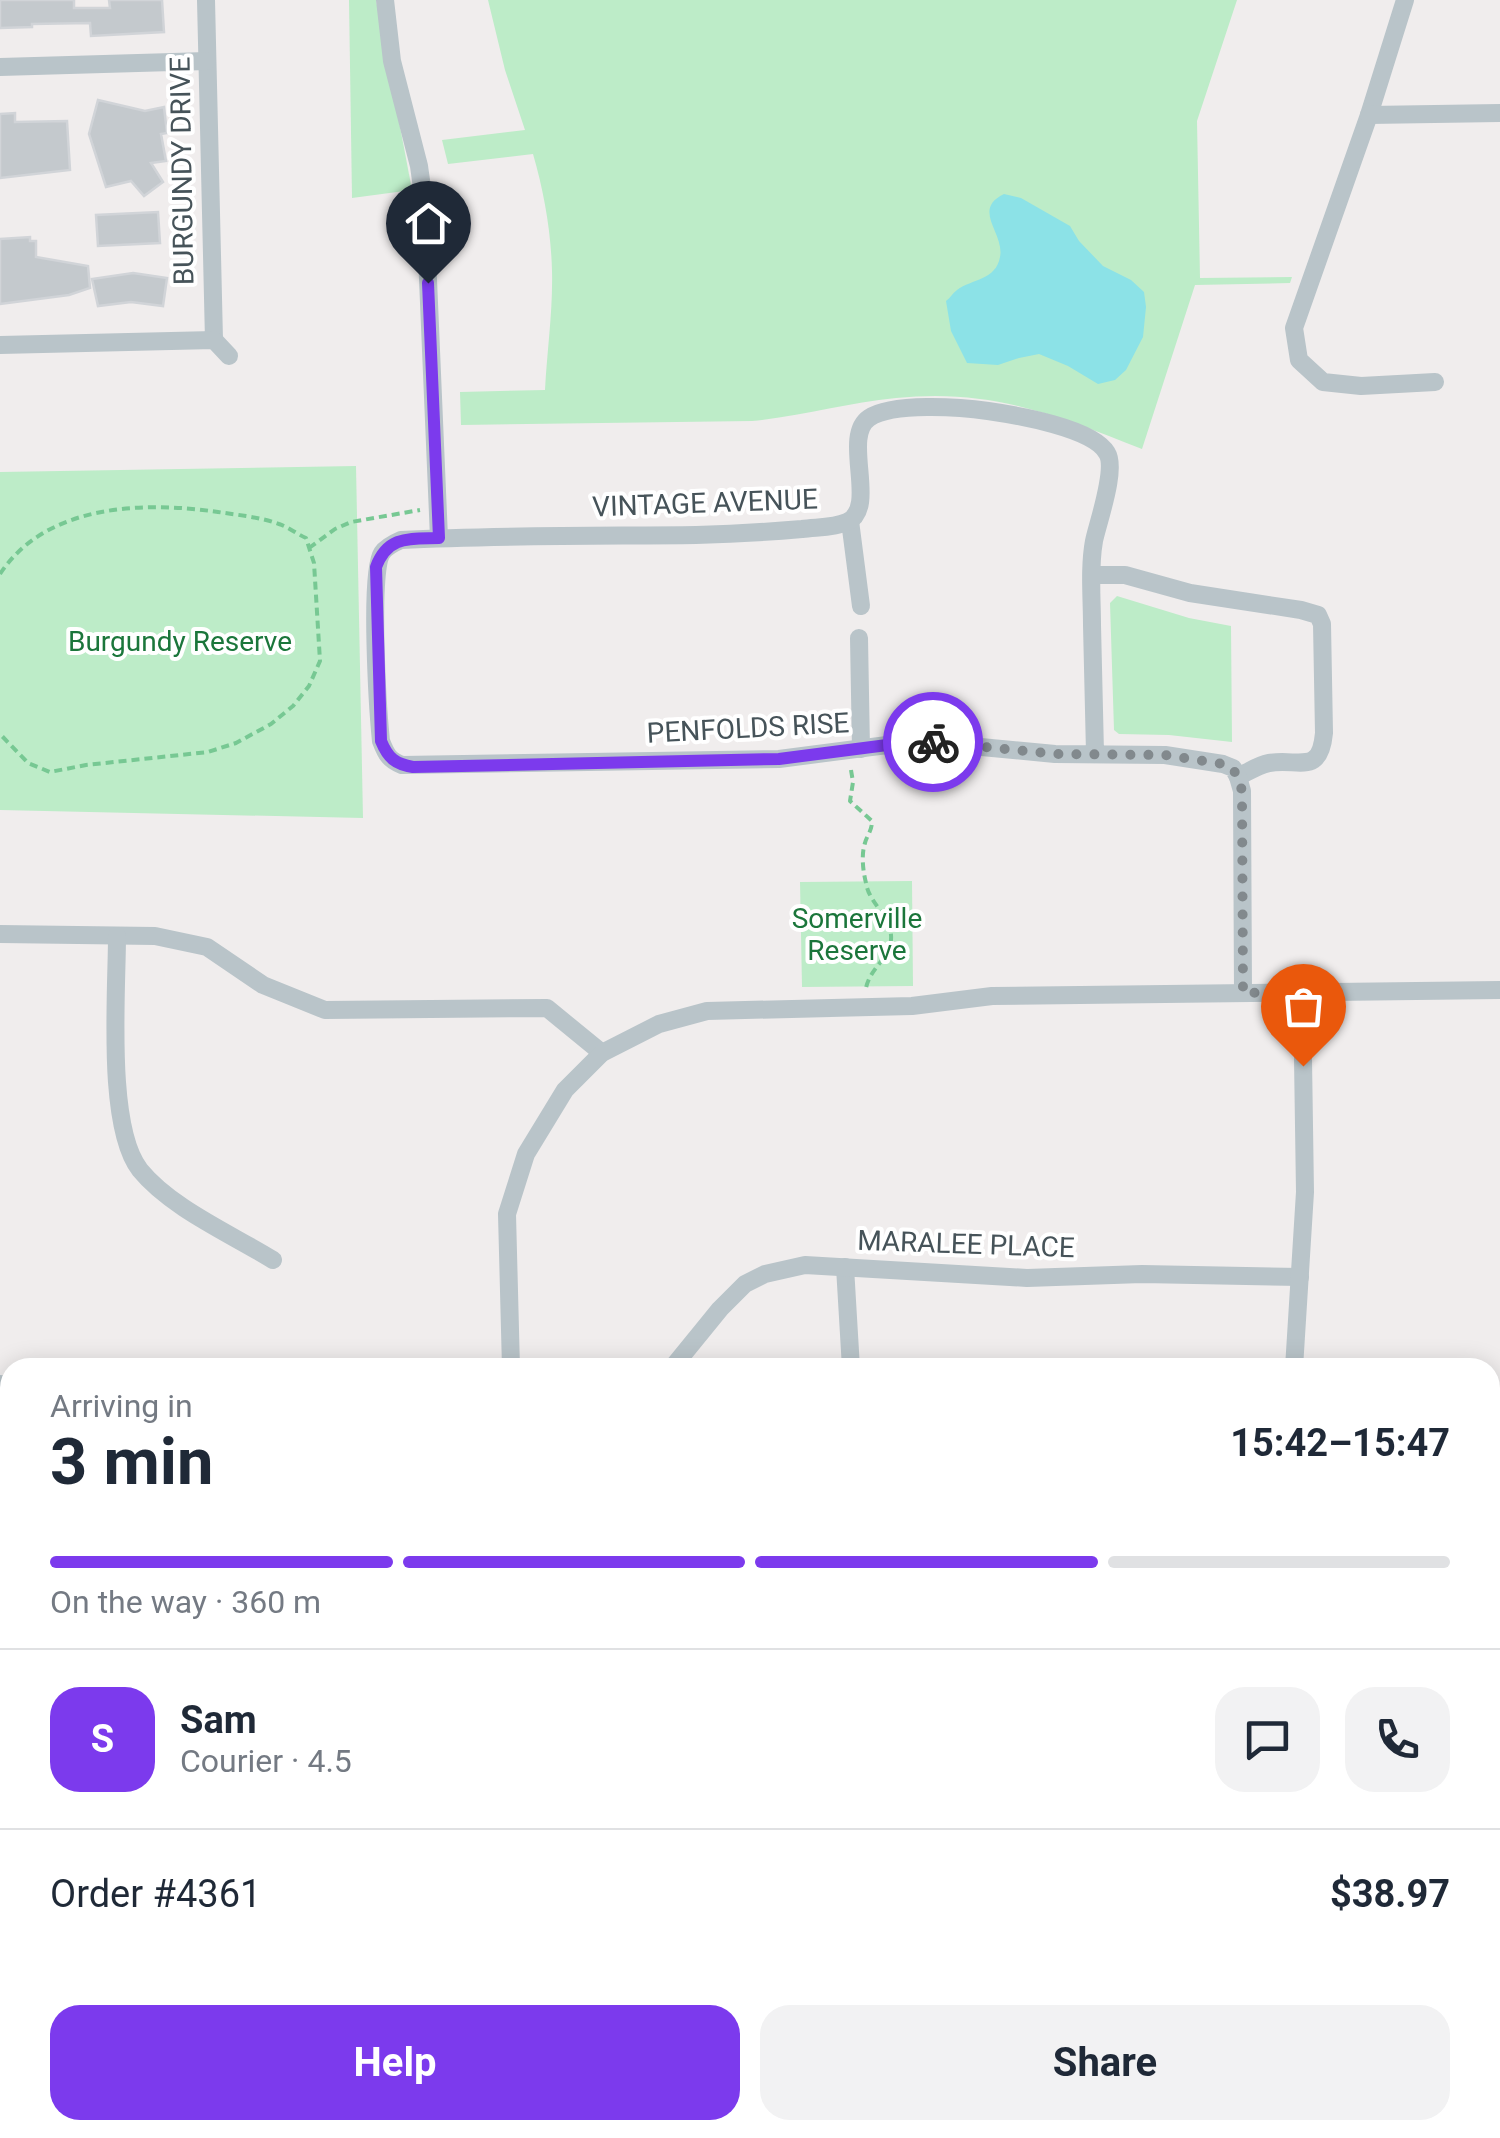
<!DOCTYPE html>
<html lang="en">
<head>
<meta charset="utf-8">
<style>
  body { margin:0; font-family:Roboto,sans-serif; background:#f2f2f3; color:#1f2937; height:100vh; display:flex; flex-direction:column; font-size:38px; white-space:nowrap }
  * { box-sizing:border-box; margin:0 }
  p { font-size:32px; color:#747a83 }
  .icon { flex:none; width:55px; height:55px; fill:none; stroke:currentColor; stroke-width:2; stroke-linecap:round; stroke-linejoin:round }
  .map { position:relative; flex:1; overflow:hidden }
  .panel { position:absolute; left:0px; top:1358px; width:1500px; height:782px; display:flex; flex-direction:column; background:#fff; border-radius:30px 30px 0 0; box-shadow:0 5px 25px #0003 }
  .panel>* { flex:none }
  .pin { position:absolute; display:grid; place-items:center; width:85px; height:85px; color:#fff; margin:-102px -42px; border-radius:50% 50% 50% 0; rotate:-45deg; box-shadow:0 0 10px #0007 }
  .pin .icon { rotate:45deg }
  .courier { position:absolute; display:grid; place-items:center; width:100px; height:100px; margin:-50px; border:8px solid #7c3aed; border-radius:50%; background:#fff; color:#222; box-shadow:0 2px 12px #0007 }
  .summary em { font-style:normal; font-weight:700 }
  .summary div { display:flex; flex-direction:column-reverse }
  .summary { display:flex; align-items:center; justify-content:space-between; height:170px; padding:0 50px }
  h1 { font-size:65px; font-weight:700; line-height:75px }
  .bar { display:grid; grid-template-columns:repeat(4,1fr); gap:15px 10px; align-content:center; height:120px; padding:0 50px }
  .bar i { height:12px; border-radius:8px; background:#e0e1e3 }
  .bar .on { background:#7c3aed }
  .bar p { grid-column:span 4 }
  .line { display:flex; align-items:center; gap:25px; padding:0 50px; border-top:2px solid #e0e1e3 }
  .line div { flex:1 }
  .round { display:grid; place-items:center; flex:none; width:105px; height:105px; border-radius:30px; background:#f2f2f3 }
  .action { display:flex; gap:20px; margin-top:auto; padding:20px 50px }
  .action a { flex:1; height:115px; border-radius:30px; background:#7c3aed; color:#fff; font-size:40px; font-weight:700; line-height:115px; text-align:center }
  .action a+a { background:#f2f2f3; color:#1f2937 }
  .map>svg:first-child { display:block }
  .green { fill:#bdecc8 }
  .water { fill:#8ce2e7 }
  .building { fill:#c4c9cd; stroke:#d1d4d8; stroke-width:2.5 }
  .lines { fill:none; stroke-linecap:round; stroke-linejoin:round }
  .path { stroke:#77c893; stroke-width:4; stroke-dasharray:8 5; stroke-linecap:butt }
  .lane { stroke:#b9c4c9; stroke-width:9 }
  .street { stroke:#b9c4c9; stroke-width:18 }
  .primary { stroke:#aec1cb; stroke-width:30 }
  .done { stroke:#82898d; stroke-width:10; stroke-dasharray:0 18 }
  .route { stroke:#7c3aed; stroke-width:12 }
  .labels { text-anchor:middle; dominant-baseline:central; stroke-width:8; stroke-linejoin:round; paint-order:stroke }
  .street-label { font-size:28px; fill:#465359; stroke:#fff }
  .park-label { font-size:28px; fill:#1b763b; stroke:#fff }
</style>
</head>
<body>
<div class="map">
<svg width="1500" height="2138" viewBox="0 0 1500 2138">
  <rect width="100%" height="100%" fill="#f0eded"/>
  <g class="green">
    <path d="M 349,0 L 376,0 L 412,190 L 352,198 Z"/>
    <path d="M 488,0 L 1237,0 L 1197,121 L 1200,278 L 1292,277 L 1290,283 L 1195,285 L 1142,449 C 1056,415 991,388 896,398 C 847,403 802,416 752,421 L 461,425 L 460,392 L 545,390 C 547,351 553,311 552,271 C 551,231 544,192 533,154 L 448,164 L 442,140 L 525,130 L 505,70 Z"/>
    <path d="M 356,466 L 363,818 L 0,810 L 0,472 Z"/>
    <path d="M 1117,596 L 1189,618 L 1231,626 L 1232,742 L 1169,735 L 1119,734 L 1114,730 L 1110,603 Z"/>
    <path d="M 912,881 L 913,986 L 802,987 L 800,882 Z"/>
    <rect x="149" y="2130" width="539" height="8"/>
  </g>
  <path class="water" d="M 1004,194 L 1021,198 L 1070,226 L 1079,241 L 1103,266 L 1131,280 L 1144,292 L 1146,307 L 1143,337 L 1126,370 L 1115,380 L 1098,384 L 1068,366 L 1039,354 L 1019,358 L 998,365 L 967,363 L 951,331 L 946,301 C 950,298 953,293 957,290 C 972,279 996,280 1000,257 C 1005,233 971,210 1004,194 Z"/>
  <g class="building">
    <path d="M 0,0 L 74,0 L 74,8 L 110,8 L 109,0 L 162,0 L 164,32 L 91,36 L 90,23 L 32,24 L 32,27 L 0,28 Z"/>
    <path d="M 98,100 L 145,111 L 164,107 L 167,133 L 161,134 L 166,161 L 151,163 L 163,182 L 144,196 L 131,181 L 106,187 L 89,134 Z"/>
    <path d="M 15,113 L 15,122 L 67,121 L 70,170 L 0,178 L 0,114 Z"/>
    <path d="M 158,212 L 160,243 L 98,246 L 96,215 Z"/>
    <path d="M 30,237 L 30,241 L 36,241 L 36,257 L 88,266 L 90,288 L 69,295 L 0,304 L 0,239 Z"/>
    <path d="M 133,273 L 167,278 L 163,306 L 131,302 L 98,306 L 92,279 Z"/>
  </g>
  <g class="lines">
    <g class="path">
      <path d="M 309,548 L 335,529 L 351,522 L 420,510"/>
      <path d="M 0,574 C 46,504 143,501 218,512 C 238,515 260,517 279,524 C 288,527 297,534 306,538 L 314,563 L 320,661 L 309,686 L 293,706 L 271,724 L 236,743 L 208,752 L 86,765 L 50,772 L 28,763 L 0,734"/>
      <path d="M 851,770 L 853,782 L 850,801 L 872,821 C 872,831 867,835 865,843 C 861,855 863,871 866,883 C 869,904 893,917 891,940 C 890,958 870,968 866,988"/>
    </g>
    <g class="lane">
      <path d="M 651,2130 L 653,2138"/>
      <path d="M 1038,2130 L 1040,2138"/>
      <path d="M 1049,2138 L 1051,2130"/>
    </g>
    <g class="street">
      <path d="M 206,0 L 214,340"/>
      <path d="M 385,0 L 392,61 L 419,166 L 425,209 L 439,538"/>
      <path d="M 1405,0 L 1369,115 L 1294,328 L 1299,360 L 1323,382 L 1361,386 L 1435,382"/>
      <path d="M 0,67 L 207,61"/>
      <path d="M 1369,115 L 1500,113"/>
      <path d="M 0,345 L 214,340 L 229,356"/>
      <path d="M 850,521 L 861,606"/>
      <path d="M 1092,575 L 1125,575 L 1190,593 L 1301,610 L 1318,615 L 1322,624 L 1324,733 C 1320,776 1299,758 1269,763 C 1258,765 1248,772 1238,777 L 1233,768 L 1223,764 L 1165,755 L 1055,754 L 918,741 L 779,759 L 402,765 C 389,760 386,754 381,741 C 378,712 369,572 382,553 C 386,547 394,543 401,540 C 499,535 598,536 696,535 C 732,534 767,532 802,529 C 816,527 834,528 847,522 C 879,508 841,437 869,418 C 892,402 961,407 988,411 C 1016,415 1093,428 1107,453 C 1117,469 1098,522 1094,541 C 1089,568 1092,598 1092,625 C 1093,668 1094,711 1095,753"/>
      <path d="M 859,638 L 861,749"/>
      <path d="M 1238,777 L 1242,791 L 1243,993"/>
      <path d="M 0,934 L 155,936 L 207,947 L 263,985 L 325,1010 L 547,1008 L 602,1053"/>
      <path d="M 117,936 C 117,992 106,1127 140,1170 C 171,1208 231,1234 273,1260"/>
      <path d="M 845,1267 L 851,1368"/>
      <path d="M 511,1368 L 507,1214 L 526,1154 L 565,1090 L 602,1053 L 659,1024 L 707,1011 L 912,1006 L 992,996 L 1500,990"/>
      <path d="M 672,1368 L 720,1309 L 745,1284 L 765,1274 L 805,1265 L 1027,1278 L 1142,1274 L 1300,1277"/>
      <path d="M 1294,1368 L 1305,1192 L 1302,992"/>
      <path d="M 0,1384 L 10,1390"/>
      <path d="M 0,1496 L 10,1502"/>
      <path d="M 0,1775 L 10,1788"/>
      <path d="M 1283,2130 L 1296,2138"/>
      <path d="M 23,2138 L 23,2130"/>
      <path d="M 820,2138 L 820,2130"/>
    </g>
    <g class="primary">
      <path d="M 0,1422 L 10,1428"/>
      <path d="M 0,1471 L 10,1476"/>
      <path d="M 1146,2130 L 1159,2138"/>
      <path d="M 1219,2130 L 1233,2138"/>
    </g>
  </g>
  <g class="lines">
    <path class="done" d="M 933,742 L 1055,754 L 1165,755 L 1223,764 L 1232,768 L 1238,777 L 1242,791 L 1243,993 L 1302,992 L 1303,1066"/>
    <path class="route" d="M 428,283 L 439,538 C 410,539 388,535 376,567 L 381,741 C 388,758 395,764 413,767 L 779,759 L 918,741 L 933,742"/>
  </g>
  <g class="labels">
    <g class="street-label">
      <text transform="translate(182 171) rotate(-91)">BURGUNDY DRIVE</text>
      <text transform="translate(705 503) rotate(-2)">VINTAGE AVENUE</text>
      <text transform="translate(748 728) rotate(-3)">PENFOLDS RISE</text>
      <text transform="translate(966 1244) rotate(2)">MARALEE PLACE</text>
    </g>
    <g class="park-label">
      <text x="180" y="641">Burgundy Reserve</text>
      <text x="857" y="918">Somerville<tspan x="857" dy="32">Reserve</tspan></text>
    </g>
  </g>
</svg>
<div class="pin" style="left:1303px;top:1066px;background:#ea580c"><svg class="icon" aria-label="bag" viewBox="0 0 24 24"><path d="M5 8h14l-1 12H6zM9 8a3 3 0 0 1 6 0"/></svg></div>
<div class="pin" style="left:428px;top:283px;background:#1f2937"><svg class="icon" aria-label="home" viewBox="0 0 24 24"><path d="M3 11l9-7 9 7M6 9v11h12V9"/></svg></div>
<div class="courier" style="left:933px;top:742px"><svg class="icon" aria-label="bike" viewBox="0 0 24 24"><circle cx="6" cy="16" r="4"/><circle cx="18" cy="16" r="4"/><path d="M6 16l4-8h5l3 8M10 8l3 8H6M13 5h3"/></svg></div>
<section class="panel">
<div class="summary"><div><h1>3 min</h1><p>Arriving in</p></div><em>15:42–15:47</em></div>
<div class="bar"><i class="on"></i><i class="on"></i><i class="on"></i><i></i><p>On the way · 360 m</p></div>
<div class="line" style="height:180px"><b class="round" style="background:#7c3aed;color:#fff">S</b><div><b>Sam</b><p>Courier · 4.5</p></div><a class="round"><svg class="icon" aria-label="chat" viewBox="0 0 24 24"><path d="M4 5h16v11H9l-5 4z"/></svg></a><a class="round"><svg class="icon" aria-label="phone" viewBox="0 0 24 24"><path d="M5 4h4l2 5-3 2q2 4 5 5l2-3 5 2v4C11 20 4 13 5 4z"/></svg></a></div>
<div class="line" style="height:130px"><div>Order #4361</div><b>$38.97</b></div>
<div class="action"><a>Help</a><a>Share</a></div>
</section>
</div>
</body>
</html>
